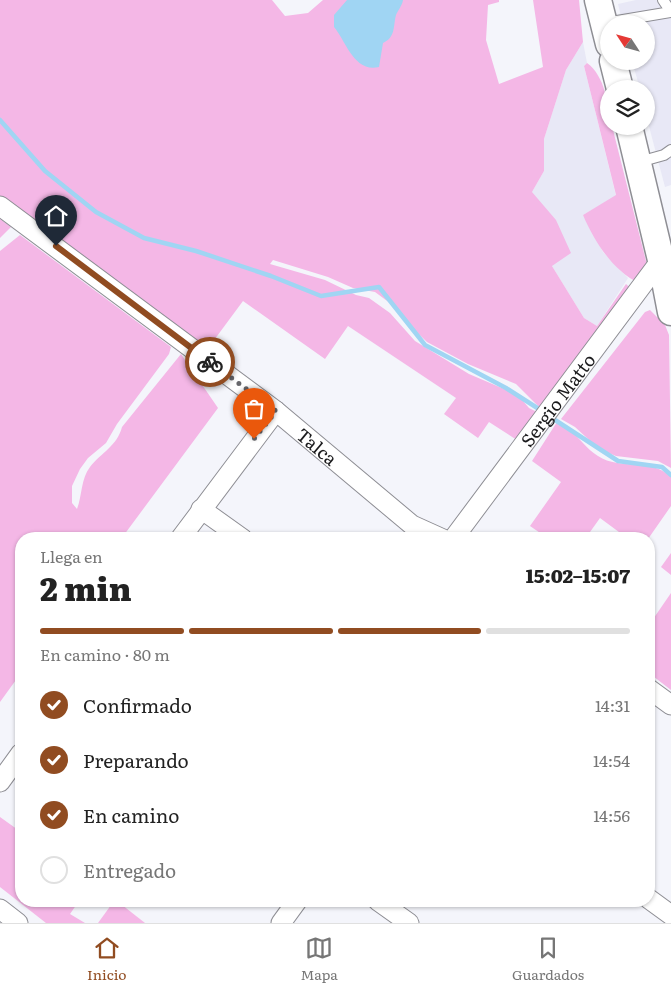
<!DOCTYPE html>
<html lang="es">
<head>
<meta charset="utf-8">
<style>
  body { margin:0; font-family:Literata,serif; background:#f6f6f6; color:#222; height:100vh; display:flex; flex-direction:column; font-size:19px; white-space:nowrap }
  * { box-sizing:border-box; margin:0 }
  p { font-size:16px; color:#767676 }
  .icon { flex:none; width:28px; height:28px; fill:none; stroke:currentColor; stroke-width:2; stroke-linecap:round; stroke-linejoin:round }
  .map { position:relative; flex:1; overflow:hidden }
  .side { position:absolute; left:15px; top:532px; width:640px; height:375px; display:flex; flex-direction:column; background:#fff; border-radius:20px; box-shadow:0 1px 4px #0004 }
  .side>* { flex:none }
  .needle { width:32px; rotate:306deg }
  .tools { position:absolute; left:600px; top:15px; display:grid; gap:10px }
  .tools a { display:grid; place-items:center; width:55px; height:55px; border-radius:50%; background:#fff; box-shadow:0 1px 4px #0004; font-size:25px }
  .pin { position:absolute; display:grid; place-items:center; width:42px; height:42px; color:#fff; margin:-51px -21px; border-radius:50% 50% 50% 0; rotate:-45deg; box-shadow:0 0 5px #0007 }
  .pin .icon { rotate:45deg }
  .courier { position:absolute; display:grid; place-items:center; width:50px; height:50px; margin:-25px; border:4px solid #914c21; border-radius:50%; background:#fff; color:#222; box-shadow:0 1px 6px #0007 }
  .summary em { font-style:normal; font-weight:800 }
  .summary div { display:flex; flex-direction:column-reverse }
  .summary { display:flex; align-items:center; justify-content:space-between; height:85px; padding:0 25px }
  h1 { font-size:32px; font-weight:800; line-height:38px }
  .bar { display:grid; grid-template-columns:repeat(4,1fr); gap:8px 5px; align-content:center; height:60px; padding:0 25px }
  .bar i { height:6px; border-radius:4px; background:#e0e0e0 }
  .bar .selected { background:#914c21 }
  .bar p { grid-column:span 4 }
  ol { padding:0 25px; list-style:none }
  li { display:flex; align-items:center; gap:15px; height:55px }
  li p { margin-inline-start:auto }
  li .icon { padding:5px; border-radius:50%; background:#914c21; color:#fff; stroke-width:4 }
  li:last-child { color:#767676 }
  li i { width:28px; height:28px; border:2px solid #e0e0e0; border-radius:50% }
  .dock { display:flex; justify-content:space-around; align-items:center; height:70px; border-top:1px solid #e0e0e0; background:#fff; font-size:14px; color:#767676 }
  .dock a { display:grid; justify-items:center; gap:2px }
  .dock .selected { color:#914c21 }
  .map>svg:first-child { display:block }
  .built { fill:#e8e8f6 }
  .green { fill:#f4b7e6 }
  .water { fill:#a0d5f3 }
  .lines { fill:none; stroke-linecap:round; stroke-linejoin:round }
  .stream { stroke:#a0d5f3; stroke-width:4.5 }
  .lane-casing { stroke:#8e8e94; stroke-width:12 }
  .street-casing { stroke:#8e8e94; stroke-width:21 }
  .secondary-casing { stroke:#8e8e94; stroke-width:29 }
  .lane { stroke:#fff; stroke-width:10 }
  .street { stroke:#fff; stroke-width:19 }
  .secondary { stroke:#fff; stroke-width:26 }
  .done { stroke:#67676b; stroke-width:5; stroke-dasharray:0 9 }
  .route { stroke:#914c21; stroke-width:6 }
  .labels { text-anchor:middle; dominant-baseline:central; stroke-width:4.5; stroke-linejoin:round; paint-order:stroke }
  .street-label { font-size:18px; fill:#1b1b1d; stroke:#fff }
</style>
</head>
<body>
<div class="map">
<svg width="671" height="923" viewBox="0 0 671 923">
  <rect width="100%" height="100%" fill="#f4f5fb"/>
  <g class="built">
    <path d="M 636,0 L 671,0 L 671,185 L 665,187 L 646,115 L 646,89 L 640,89 L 632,61 L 646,61 L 646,24 L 623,24 L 618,4 Z"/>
    <path d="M 583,42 L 587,63 L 584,66 L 616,196 L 583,215 L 603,252 L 628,278 L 597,326 L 584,318 L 552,266 L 532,192 L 544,171 L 544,139 L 566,70 Z"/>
  </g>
  <g class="green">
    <path d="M 0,0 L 272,0 L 285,16 L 308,13 L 323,0 L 499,0 L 499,2 L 488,5 L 486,40 L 499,84 L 543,67 L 533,0 L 579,0 L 583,42 L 566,70 L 544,139 L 544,171 L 532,192 L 556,220 L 571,253 L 552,266 L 584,318 L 597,326 L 626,284 L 636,293 L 541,409 L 516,384 L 468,364 L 427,342 L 406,322 L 394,306 L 375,292 L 353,288 L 328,277 L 273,260 L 270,264 L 325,280 L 356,295 L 369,298 L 390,313 L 415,341 L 469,374 L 518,395 L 529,408 L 545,416 L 523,444 L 489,422 L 478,438 L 444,414 L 456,398 L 348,326 L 325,359 L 243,301 L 206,351 L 0,199 Z"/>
    <path d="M 587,63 C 605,76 609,105 609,126 L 612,126 L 648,269 L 639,283 C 613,271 594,241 583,215 L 616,195 L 584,66 Z"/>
    <path d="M 0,219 L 11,227 L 0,238 Z"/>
    <path d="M 20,235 L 171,347 L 169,354 L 117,424 L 106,443 L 88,458 L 80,469 L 72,486 L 72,503 L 77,509 C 82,496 81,478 90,467 C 102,452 117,446 122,427 L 181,354 L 218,408 L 121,539 L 21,539 L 21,673 L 0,702 L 0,251 Z"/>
    <path d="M 650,310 L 665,325 L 669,335 L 671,468 L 658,461 L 616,456 L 599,449 L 575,427 L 561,419 L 645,312 Z"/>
    <path d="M 557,422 C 577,431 582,446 598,456 C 621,471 651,457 671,477 L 671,506 L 648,539 L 621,539 L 623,535 L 600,518 L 585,539 L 549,539 L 530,526 L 561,482 L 532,461 Z"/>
    <path d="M 671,553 L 671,575 L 661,567 Z"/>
    <path d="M 671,593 L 671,690 L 649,673 L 649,625 Z"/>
    <path d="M 0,817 L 21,832 L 21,901 L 79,901 L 70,914 L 85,923 L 46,923 L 0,887 Z"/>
    <path d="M 114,901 L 117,901 L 145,923 L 98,923 Z"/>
  </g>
  <path class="water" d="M 347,0 L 403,0 C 402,6 398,10 396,15 C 393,26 396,37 383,43 L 379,67 C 354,73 346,41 334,27 L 334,15 Z"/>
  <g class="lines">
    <g class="stream">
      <path d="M 0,120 L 45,171 L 96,212 L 144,238 L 196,251 L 271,276 L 321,296 L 379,287 L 425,345 L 506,388 L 542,411"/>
      <path d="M 552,418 L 618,461 L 662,467 L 671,475"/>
    </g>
    <defs>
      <g id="lane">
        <path d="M 663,0 L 671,12"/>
        <path d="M 605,23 L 671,12"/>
        <path d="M 639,162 L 664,155 L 671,150"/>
      </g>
      <g id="street">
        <path id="s1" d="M 0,206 L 276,411 L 412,525 L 443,539"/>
        <path d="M 201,509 L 243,539"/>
        <path d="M 180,539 L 276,411"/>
        <path id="s2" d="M 453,539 L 661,260"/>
        <path d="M 649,689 L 671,705"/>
        <path d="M 0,782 L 21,753"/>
        <path d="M 649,899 L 671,915"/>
        <path d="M 378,901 L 409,923"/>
        <path d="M 0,909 L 18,923"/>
        <path d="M 281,923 L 297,901"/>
      </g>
      <g id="secondary">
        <path d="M 598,0 L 609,44"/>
        <path d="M 613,61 L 620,89"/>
        <path d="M 629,126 L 661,260 L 671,312"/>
      </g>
    </defs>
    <use href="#lane" class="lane-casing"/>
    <use href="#street" class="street-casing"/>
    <use href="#secondary" class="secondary-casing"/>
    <use href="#lane" class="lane"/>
    <use href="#street" class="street"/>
    <use href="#secondary" class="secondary"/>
  </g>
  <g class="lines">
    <path class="done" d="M 210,362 L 276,411 L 254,439"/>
    <path class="route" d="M 56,246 L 210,362"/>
  </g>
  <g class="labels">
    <g class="street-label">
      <text stroke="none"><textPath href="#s2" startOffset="174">Sergio Matto</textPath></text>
      <text stroke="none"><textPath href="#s1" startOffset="398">Talca</textPath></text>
    </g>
  </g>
</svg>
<div class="tools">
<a><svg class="needle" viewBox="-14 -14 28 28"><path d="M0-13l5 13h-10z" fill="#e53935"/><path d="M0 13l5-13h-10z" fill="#767676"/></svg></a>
<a><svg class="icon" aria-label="layers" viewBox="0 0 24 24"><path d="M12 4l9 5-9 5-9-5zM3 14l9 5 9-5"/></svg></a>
</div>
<div class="pin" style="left:254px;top:439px;background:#ea580c"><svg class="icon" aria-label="bag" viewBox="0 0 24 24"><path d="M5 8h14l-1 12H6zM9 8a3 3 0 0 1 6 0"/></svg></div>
<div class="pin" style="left:56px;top:246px;background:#1f2937"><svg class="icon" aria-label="home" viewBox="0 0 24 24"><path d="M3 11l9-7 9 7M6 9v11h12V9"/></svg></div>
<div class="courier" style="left:210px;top:362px"><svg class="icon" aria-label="bike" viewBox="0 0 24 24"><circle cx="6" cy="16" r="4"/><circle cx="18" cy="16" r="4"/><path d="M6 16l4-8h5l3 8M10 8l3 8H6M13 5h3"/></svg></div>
<section class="side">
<div class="summary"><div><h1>2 min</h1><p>Llega en</p></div><em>15:02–15:07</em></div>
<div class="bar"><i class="selected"></i><i class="selected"></i><i class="selected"></i><i></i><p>En camino · 80 m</p></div>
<ol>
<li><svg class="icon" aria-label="check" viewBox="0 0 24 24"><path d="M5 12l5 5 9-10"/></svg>Confirmado<p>14:31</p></li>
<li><svg class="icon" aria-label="check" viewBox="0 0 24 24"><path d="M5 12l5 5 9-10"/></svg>Preparando<p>14:54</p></li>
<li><svg class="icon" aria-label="check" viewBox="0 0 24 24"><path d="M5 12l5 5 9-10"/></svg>En camino<p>14:56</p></li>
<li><i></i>Entregado</li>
</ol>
</section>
</div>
<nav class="dock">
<a class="selected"><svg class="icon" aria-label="home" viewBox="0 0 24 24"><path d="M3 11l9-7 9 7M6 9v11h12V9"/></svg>Inicio</a>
<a><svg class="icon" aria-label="map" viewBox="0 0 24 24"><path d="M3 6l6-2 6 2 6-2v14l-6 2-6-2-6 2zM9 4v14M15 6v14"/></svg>Mapa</a>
<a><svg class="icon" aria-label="saved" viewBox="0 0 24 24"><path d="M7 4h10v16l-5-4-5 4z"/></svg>Guardados</a>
</nav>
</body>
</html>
